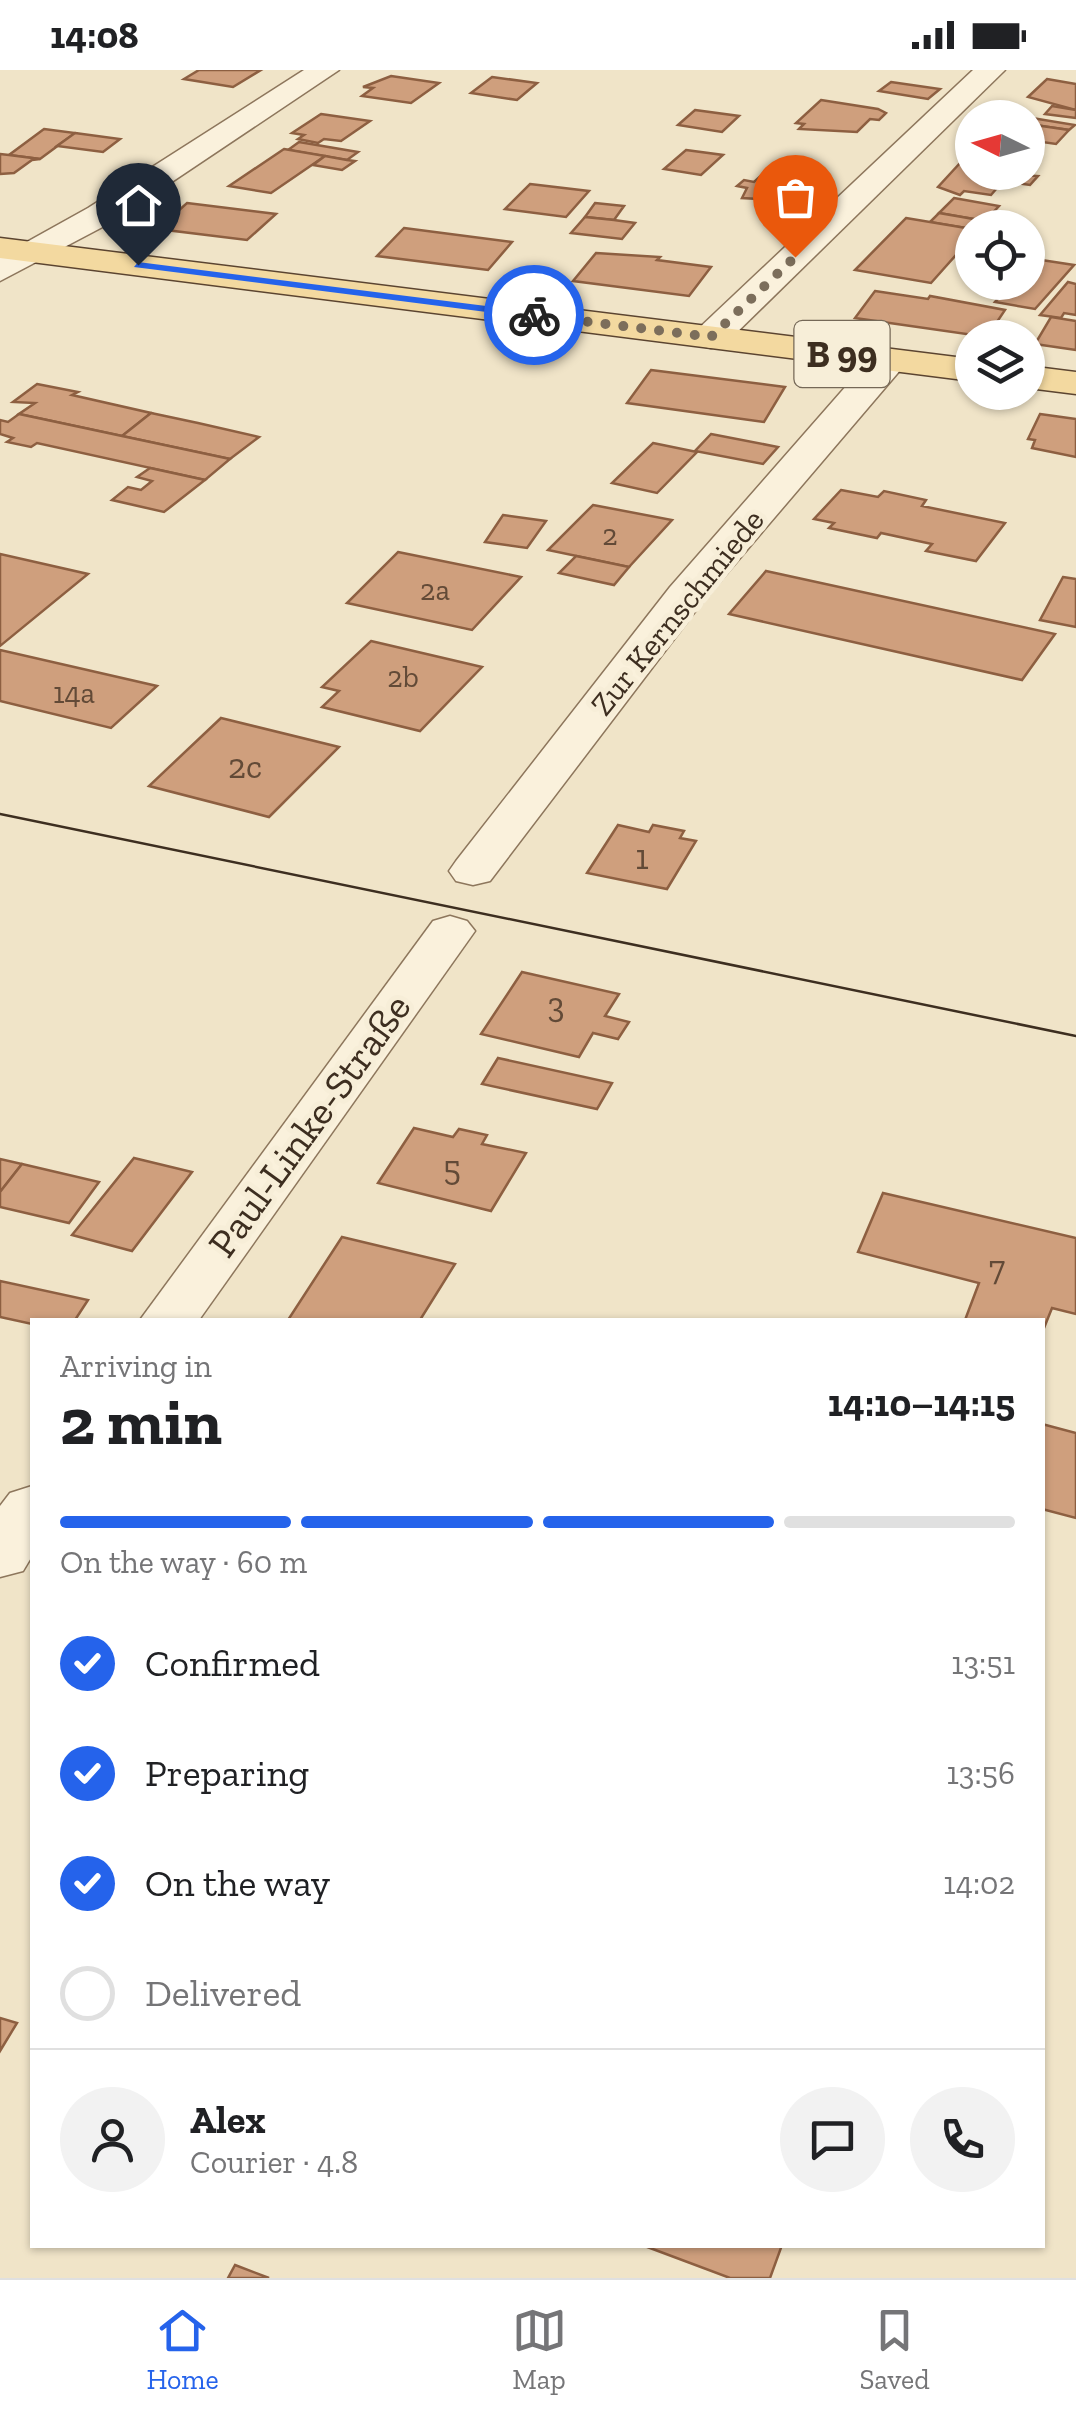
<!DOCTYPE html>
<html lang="en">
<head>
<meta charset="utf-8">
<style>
  body { margin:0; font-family:"Zilla Slab",serif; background:#f2f2f2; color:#202124; height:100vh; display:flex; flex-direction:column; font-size:38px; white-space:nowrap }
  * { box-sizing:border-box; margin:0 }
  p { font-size:32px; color:#757577 }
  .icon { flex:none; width:55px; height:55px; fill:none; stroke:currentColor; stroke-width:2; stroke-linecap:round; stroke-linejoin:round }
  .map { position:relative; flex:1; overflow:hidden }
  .side { position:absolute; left:30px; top:1248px; width:1015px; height:930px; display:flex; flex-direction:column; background:#fff; border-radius:0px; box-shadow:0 2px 8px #0004 }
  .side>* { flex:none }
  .needle { width:65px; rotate:275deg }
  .buttons { position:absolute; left:955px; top:30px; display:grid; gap:20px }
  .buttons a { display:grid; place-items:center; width:90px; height:90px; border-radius:50%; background:#fff; box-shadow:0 2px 8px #0004; font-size:50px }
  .pin { position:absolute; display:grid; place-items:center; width:85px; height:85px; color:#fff; margin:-102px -42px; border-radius:50% 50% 50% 0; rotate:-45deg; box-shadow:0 0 10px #0007 }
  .pin .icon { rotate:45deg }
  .courier { position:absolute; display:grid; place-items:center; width:100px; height:100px; margin:-50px; border:8px solid #2563eb; border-radius:50%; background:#fff; color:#222; box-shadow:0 2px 12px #0007 }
  .head em { font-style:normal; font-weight:800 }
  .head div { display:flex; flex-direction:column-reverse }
  .head { display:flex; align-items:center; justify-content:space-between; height:170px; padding:0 30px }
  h1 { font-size:65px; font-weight:800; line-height:75px }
  .bar { display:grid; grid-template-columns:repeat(4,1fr); gap:15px 10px; align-content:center; height:120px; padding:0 30px }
  .bar i { height:12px; border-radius:8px; background:#e0e0e0 }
  .bar .active { background:#2563eb }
  .bar p { grid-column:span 4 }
  .line { display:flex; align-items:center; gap:25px; padding:0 30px; border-top:2px solid #e0e0e0 }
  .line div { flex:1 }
  .round { display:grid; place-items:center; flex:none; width:105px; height:105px; border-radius:52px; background:#f2f2f2 }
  ol { padding:0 30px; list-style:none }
  li { display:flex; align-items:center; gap:30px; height:110px }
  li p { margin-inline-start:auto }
  li .icon { padding:10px; border-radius:50%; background:#2563eb; color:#fff; stroke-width:4 }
  li:last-child { color:#757577 }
  li i { width:55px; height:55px; border:5px solid #e0e0e0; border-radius:50% }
  .status { display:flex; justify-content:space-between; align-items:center; height:70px; padding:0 50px; background:#fff; direction:ltr }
  .status svg { height:28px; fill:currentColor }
  .menu { display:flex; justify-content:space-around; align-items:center; height:140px; border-top:2px solid #e0e0e0; background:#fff; font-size:28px; color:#757577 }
  .menu a { display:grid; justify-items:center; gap:5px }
  .menu .active { color:#2563eb }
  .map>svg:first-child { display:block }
  .building { fill:#cf9f7d; stroke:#8d5f41; stroke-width:2.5 }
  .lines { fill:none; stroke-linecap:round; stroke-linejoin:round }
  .street-casing { stroke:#8d765c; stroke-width:3 }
  .primary-casing { stroke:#5b4430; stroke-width:3 }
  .street { fill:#faf1dc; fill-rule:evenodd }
  .primary { fill:#f3d9a0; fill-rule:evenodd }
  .tram { stroke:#3d2e20; stroke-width:2.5 }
  .route { fill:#2563eb }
  .done { stroke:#7c6e5b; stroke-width:10; stroke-dasharray:0 18 }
  .labels { text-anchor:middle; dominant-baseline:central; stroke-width:10; stroke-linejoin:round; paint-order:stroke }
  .far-number-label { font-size:30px; fill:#624a37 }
  .far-street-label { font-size:32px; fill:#3d2e20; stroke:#f7eed8 }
  .number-label { font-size:35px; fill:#624a37 }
  .shield { fill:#f7eed8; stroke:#756857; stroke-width:2.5 }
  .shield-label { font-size:38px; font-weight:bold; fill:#3d2e20 }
  .street-label { font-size:40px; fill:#3d2e20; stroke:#f7eed8 }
</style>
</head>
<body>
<div class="status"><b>14:08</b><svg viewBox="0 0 49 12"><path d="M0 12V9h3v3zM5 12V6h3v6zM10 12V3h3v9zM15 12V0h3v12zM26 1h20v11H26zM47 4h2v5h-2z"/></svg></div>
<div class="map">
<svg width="1076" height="2208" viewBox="0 0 1076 2208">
  <rect width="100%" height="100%" fill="#f0e4c8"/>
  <g class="building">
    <path d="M 199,0 L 261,0 L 233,17 L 184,9 Z"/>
    <path d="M 391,6 L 439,13 L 411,33 L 362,26 L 373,18 L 363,17 Z"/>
    <path d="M 492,7 L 537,13 L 517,30 L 471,23 Z"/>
    <path d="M 1047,9 L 1076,14 L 1076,40 L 1028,27 Z"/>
    <path d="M 891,12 L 940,19 L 928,29 L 879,21 Z"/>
    <path d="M 821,30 L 878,39 L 886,43 L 879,50 L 870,49 L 857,62 L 799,59 L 804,54 L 796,53 Z"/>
    <path d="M 1052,36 L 1076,40 L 1076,48 L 1045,44 Z"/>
    <path d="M 695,40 L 739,46 L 722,62 L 678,55 Z"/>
    <path d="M 321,44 L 370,51 L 341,71 L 324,69 L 318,73 L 298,69 L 304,65 L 292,63 Z"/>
    <path d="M 1032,48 L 1075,55 L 1069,60 L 1028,54 Z"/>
    <path d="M 1028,54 L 1069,60 L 1056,74 L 1028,70 Z"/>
    <path d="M 44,59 L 75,63 L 40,89 L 9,85 Z"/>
    <path d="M 75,63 L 120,69 L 103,82 L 57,76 Z"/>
    <path d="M 299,72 L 358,82 L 347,90 L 288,80 Z"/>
    <path d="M 284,79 L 325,86 L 271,123 L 229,116 Z"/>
    <path d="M 686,80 L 723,85 L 701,105 L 664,99 Z"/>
    <path d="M 0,84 L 9,85 L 40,89 L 32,90 L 14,103 L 0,104 Z"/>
    <path d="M 325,86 L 347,90 L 355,91 L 342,100 L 313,95 Z"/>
    <path d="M 960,93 L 972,95 L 972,102 L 1038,106 L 1030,115 L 1003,111 L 991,125 L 964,121 L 960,125 L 938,117 Z"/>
    <path d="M 765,102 L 819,109 L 796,131 L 742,128 L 747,118 L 737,116 L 744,110 L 754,112 Z"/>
    <path d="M 530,114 L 589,121 L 566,147 L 505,139 Z"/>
    <path d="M 954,128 L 999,136 L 985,151 L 939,143 Z"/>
    <path d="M 187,133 L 276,144 L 247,170 L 158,159 Z"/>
    <path d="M 595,133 L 624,136 L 614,150 L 585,147 Z"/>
    <path d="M 939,143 L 985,151 L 972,159 L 930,152 Z"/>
    <path d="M 585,147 L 614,150 L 635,153 L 622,169 L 571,163 Z"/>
    <path d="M 906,148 L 972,159 L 972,167 L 931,213 L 855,200 Z"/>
    <path d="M 404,158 L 512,172 L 488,200 L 377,186 Z"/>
    <path d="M 596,183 L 660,187 L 657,190 L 711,197 L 689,226 L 573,211 Z"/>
    <path d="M 1035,189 L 1074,195 L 1035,239 L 995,232 L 1013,212 L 1028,212 L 1028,197 Z"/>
    <path d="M 1068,212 L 1076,214 L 1076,245 L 1064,243 L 1061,248 L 1040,245 Z"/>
    <path d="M 875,221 L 928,229 L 930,226 L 1005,240 L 987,267 L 855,248 Z"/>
    <path d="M 1051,247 L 1076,251 L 1076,280 L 1035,274 Z"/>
    <path d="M 651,300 L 785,317 L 764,352 L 627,333 Z"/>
    <path d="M 37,314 L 78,322 L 72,325 L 151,343 L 122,366 L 19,344 L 35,333 L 13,332 Z"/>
    <path d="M 151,343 L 198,353 L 259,367 L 230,389 L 122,366 Z"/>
    <path d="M 19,344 L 122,366 L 230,389 L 205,410 L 37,373 L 31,377 L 7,372 L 13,368 L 0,364 L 0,350 L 8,352 Z"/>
    <path d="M 1040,344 L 1076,349 L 1076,387 L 1032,378 L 1035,370 L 1028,369 Z"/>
    <path d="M 711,364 L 778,377 L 763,394 L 695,381 Z"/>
    <path d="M 653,373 L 697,382 L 657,423 L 612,413 Z"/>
    <path d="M 150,398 L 205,410 L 164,442 L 112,430 L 128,417 L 141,420 L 152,411 L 137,407 Z"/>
    <path d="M 841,420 L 878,427 L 884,421 L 926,430 L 922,436 L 1005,453 L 976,491 L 926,481 L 932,474 L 881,463 L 877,468 L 829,458 L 834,453 L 814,449 Z"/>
    <path d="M 593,435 L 672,450 L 629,497 L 548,480 Z"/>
    <path d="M 503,445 L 546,451 L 527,478 L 485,472 Z"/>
    <path d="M 398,482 L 521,507 L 472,560 L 347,533 Z"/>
    <path d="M 0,484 L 88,504 L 0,576 Z"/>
    <path d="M 576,486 L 629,497 L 614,515 L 559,503 Z"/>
    <path d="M 766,501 L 1055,564 L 1022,610 L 729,544 Z"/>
    <path d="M 1063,507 L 1076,509 L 1076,557 L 1040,550 Z"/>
    <path d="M 371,571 L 482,597 L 420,661 L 322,637 L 339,621 L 322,617 Z"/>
    <path d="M 0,580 L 157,616 L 111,658 L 0,631 Z"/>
    <path d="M 221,648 L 339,677 L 269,747 L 149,716 Z"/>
    <path d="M 618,755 L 649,762 L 653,755 L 684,761 L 680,768 L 696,771 L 667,819 L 587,803 Z"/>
    <path d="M 522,902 L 619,924 L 605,946 L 629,952 L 618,969 L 593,963 L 579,987 L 481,964 Z"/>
    <path d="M 498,988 L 612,1013 L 597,1039 L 482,1014 Z"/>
    <path d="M 414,1058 L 453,1067 L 459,1059 L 487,1065 L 482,1074 L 526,1083 L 491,1141 L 378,1113 Z"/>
    <path d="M 134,1088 L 192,1102 L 132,1181 L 72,1165 Z"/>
    <path d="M 0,1089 L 22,1094 L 0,1122 Z"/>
    <path d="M 22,1094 L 99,1112 L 69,1153 L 0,1137 L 0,1122 Z"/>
    <path d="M 883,1123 L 1076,1168 L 1076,1244 L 1052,1238 L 1042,1263 L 1042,1250 L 965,1250 L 979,1213 L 858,1182 Z"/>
    <path d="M 342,1167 L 455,1194 L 420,1250 L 288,1250 Z"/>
    <path d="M 0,1211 L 88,1230 L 75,1250 L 32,1250 L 32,1254 L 0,1247 Z"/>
    <path d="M 1042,1354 L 1076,1363 L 1076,1448 L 1042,1439 Z"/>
    <path d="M 0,1948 L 17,1953 L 0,1981 Z"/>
    <path d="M 642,2175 L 782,2175 L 770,2208 L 730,2208 Z"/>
    <path d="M 235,2195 L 269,2208 L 228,2208 Z"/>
  </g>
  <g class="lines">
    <defs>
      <g id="street">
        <path d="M 304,0 L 339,0 L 112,152 L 0,211 L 0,187 L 88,138 Z"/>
        <path d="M 973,0 L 1005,0 L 724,275 L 711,278 L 698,275 L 693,267 L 698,259 Z"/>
        <path d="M 889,279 L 902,282 L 907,290 L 902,298 L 700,535 L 490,811 L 473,815 L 456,811 L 449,801 L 456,791 L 670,517 L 876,282 Z"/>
        <path d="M 450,846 L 467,851 L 475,861 L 199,1250 L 140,1250 L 433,851 Z"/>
        <path d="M 32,1416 L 32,1486 L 23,1501 L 0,1507 L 0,1436 L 10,1423 Z"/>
      </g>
      <g id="primary">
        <path d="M 0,168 L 972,289 L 972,311 L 0,188 Z"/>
        <path d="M 1028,296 L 1076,302 L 1076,324 L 1028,318 Z"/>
      </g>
    </defs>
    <use href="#street" class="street-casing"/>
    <use href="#primary" class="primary-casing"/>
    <use href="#street" class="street"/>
    <use href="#primary" class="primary"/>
    <path class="tram" d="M 0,744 L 1076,966"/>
  </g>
  <path class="route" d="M 138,192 L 534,242 L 539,245 L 534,248 L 134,197 Z"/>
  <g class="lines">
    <path class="done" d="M 534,245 L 711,267 L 795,187"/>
  </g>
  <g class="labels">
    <g class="far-number-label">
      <text x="610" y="465">2</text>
      <text x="435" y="520">2a</text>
      <text x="403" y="607">2b</text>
      <text x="74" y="623">14a</text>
    </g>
    <g class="far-street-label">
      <text transform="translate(677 542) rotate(-51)">Zur Kernschmiede</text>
    </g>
    <g class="number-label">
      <text x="245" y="696">2c</text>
      <text x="642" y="787">1</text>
      <text x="556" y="935">3</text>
      <text x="452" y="1098">5</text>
      <text x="997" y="1198">7</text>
    </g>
    <rect class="shield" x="794.5" y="251" width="95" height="66" rx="8"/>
    <g class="shield-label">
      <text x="842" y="284">B 99</text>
    </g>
    <g class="street-label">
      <text transform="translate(309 1055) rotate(-54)">Paul-Linke-Straße</text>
    </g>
  </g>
</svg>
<div class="buttons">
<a><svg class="needle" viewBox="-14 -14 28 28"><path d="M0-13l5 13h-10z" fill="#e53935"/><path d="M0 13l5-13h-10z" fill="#757577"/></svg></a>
<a><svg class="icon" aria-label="locate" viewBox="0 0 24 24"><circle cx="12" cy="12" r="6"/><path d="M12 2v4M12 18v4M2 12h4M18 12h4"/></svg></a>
<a><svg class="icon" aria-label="layers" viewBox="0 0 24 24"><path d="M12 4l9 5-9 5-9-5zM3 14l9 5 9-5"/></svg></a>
</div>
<div class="pin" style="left:795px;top:187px;background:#ea580c"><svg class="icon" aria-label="bag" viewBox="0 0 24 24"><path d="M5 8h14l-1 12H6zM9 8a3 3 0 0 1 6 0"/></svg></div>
<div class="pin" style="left:138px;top:195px;background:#1f2937"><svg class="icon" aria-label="home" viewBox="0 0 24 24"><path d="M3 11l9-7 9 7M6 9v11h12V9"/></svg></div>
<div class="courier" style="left:534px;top:245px"><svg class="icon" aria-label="bike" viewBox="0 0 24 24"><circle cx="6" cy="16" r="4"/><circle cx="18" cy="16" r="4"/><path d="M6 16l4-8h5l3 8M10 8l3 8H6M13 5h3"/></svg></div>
<section class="side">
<div class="head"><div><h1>2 min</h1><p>Arriving in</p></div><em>14:10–14:15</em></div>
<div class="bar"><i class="active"></i><i class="active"></i><i class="active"></i><i></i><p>On the way · 60 m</p></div>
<ol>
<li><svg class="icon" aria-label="check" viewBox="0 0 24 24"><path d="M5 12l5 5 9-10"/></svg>Confirmed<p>13:51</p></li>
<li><svg class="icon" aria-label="check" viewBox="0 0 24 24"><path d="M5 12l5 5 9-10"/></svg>Preparing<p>13:56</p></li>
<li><svg class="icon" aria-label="check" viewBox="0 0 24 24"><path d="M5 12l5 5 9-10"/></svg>On the way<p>14:02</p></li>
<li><i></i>Delivered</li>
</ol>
<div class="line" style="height:180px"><a class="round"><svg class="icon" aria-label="person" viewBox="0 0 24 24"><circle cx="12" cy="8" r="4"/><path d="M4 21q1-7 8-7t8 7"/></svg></a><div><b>Alex</b><p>Courier · 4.8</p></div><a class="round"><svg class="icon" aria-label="chat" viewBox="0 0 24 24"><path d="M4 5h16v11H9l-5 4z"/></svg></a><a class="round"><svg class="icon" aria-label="phone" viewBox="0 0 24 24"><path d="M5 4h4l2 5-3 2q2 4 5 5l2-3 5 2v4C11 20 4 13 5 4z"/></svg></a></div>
</section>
</div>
<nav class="menu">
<a class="active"><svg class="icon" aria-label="home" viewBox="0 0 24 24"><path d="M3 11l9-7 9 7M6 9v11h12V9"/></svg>Home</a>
<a><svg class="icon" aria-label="map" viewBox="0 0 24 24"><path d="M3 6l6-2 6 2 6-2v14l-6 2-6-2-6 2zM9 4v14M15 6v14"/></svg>Map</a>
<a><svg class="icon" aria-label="saved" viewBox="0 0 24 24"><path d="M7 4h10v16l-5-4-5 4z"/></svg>Saved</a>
</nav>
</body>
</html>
